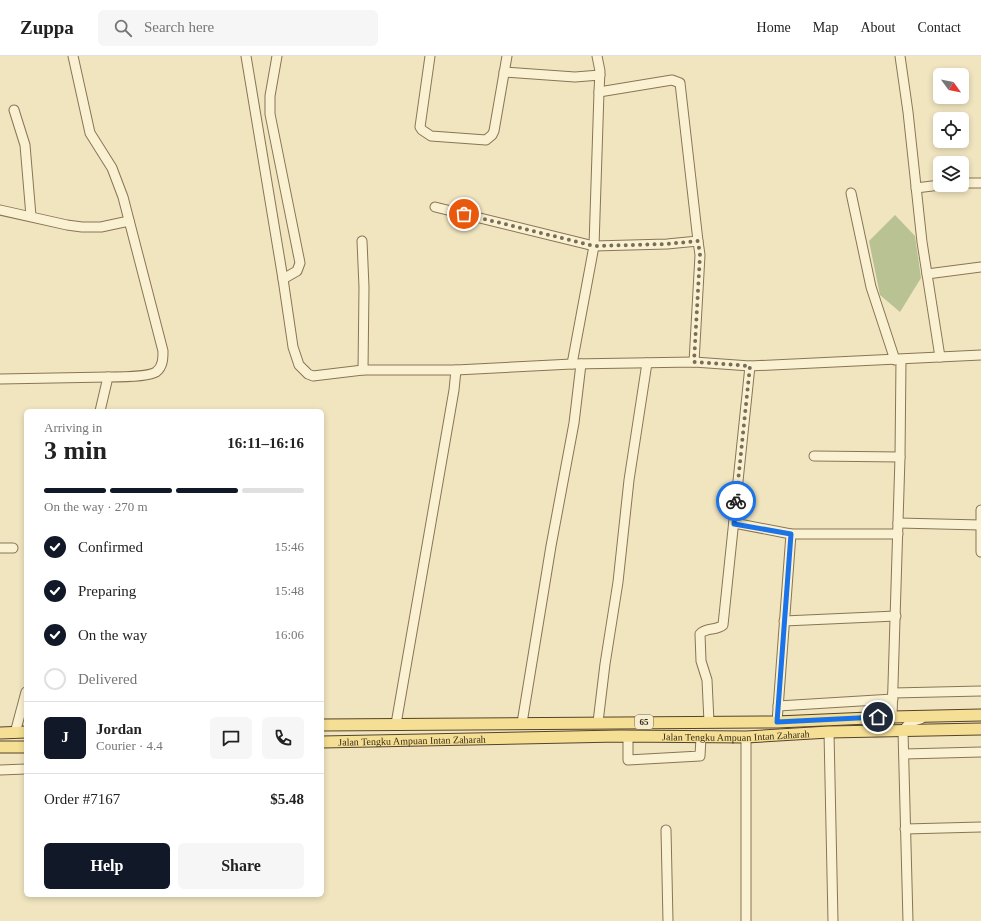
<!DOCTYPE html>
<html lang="en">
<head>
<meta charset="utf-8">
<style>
  body { margin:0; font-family:Georgia,serif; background:#f6f6f6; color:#222; height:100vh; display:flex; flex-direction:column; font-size:15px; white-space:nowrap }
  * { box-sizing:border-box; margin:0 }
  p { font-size:13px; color:#767676 }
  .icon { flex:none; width:22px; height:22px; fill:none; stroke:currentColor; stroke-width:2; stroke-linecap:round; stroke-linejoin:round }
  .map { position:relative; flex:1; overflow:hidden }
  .sheet { position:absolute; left:24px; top:353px; width:300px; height:488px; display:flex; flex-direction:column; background:#fff; border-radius:6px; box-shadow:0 2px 6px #0003 }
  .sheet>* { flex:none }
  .needle { width:26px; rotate:123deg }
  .tools { position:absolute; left:933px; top:12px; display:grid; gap:8px }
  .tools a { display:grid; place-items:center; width:36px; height:36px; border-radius:6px; background:#fff; box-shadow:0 2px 6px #0003; font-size:20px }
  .pin { position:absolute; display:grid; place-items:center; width:34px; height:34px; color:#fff; margin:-17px; border:2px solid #fff; border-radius:50%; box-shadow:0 1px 4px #0007 }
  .courier { position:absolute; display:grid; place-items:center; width:40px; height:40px; margin:-20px; border:3px solid #1a73e8; border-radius:50%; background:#fff; color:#222; box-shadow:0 1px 5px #0007 }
  .head em { font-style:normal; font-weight:700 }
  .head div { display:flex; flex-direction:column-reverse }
  .head { display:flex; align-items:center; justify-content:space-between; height:68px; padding:0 20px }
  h1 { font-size:26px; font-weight:700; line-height:30px }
  .bar { display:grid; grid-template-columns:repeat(4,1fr); gap:6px 4px; align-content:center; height:48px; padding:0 20px }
  .bar i { height:5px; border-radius:3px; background:#e0e0e0 }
  .bar .on { background:#111827 }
  .bar p { grid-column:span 4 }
  .line { display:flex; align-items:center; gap:10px; padding:0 20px; border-top:1px solid #e0e0e0 }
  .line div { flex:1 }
  .round { display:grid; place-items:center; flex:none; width:42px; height:42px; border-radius:6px; background:#f6f6f6 }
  ol { padding:0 20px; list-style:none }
  li { display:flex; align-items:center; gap:12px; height:44px }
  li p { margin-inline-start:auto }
  li .icon { padding:4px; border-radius:50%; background:#111827; color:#fff; stroke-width:4 }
  li:last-child { color:#767676 }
  li i { width:22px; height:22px; border:2px solid #e0e0e0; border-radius:50% }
  .cta { display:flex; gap:8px; margin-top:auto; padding:8px 20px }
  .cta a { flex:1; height:46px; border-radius:6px; background:#111827; color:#fff; font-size:16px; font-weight:700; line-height:46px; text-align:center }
  .cta a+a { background:#f6f6f6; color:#222 }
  header { display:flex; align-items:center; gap:24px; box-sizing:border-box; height:56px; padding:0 20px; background:#fff; border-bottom:1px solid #e0e0e0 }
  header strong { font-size:19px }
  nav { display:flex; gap:22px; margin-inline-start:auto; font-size:14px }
  .search { width:280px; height:36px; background:#f6f6f6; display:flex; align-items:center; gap:10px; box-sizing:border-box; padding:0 14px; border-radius:6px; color:#767676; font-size:15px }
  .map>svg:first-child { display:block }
  .cemetery { fill:#b9c292 }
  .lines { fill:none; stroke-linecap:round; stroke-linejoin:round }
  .minor-casing { stroke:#897556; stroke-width:11 }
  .major-casing { stroke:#56432b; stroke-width:13 }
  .minor { stroke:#faf1d2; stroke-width:9 }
  .major { stroke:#f5df94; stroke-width:11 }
  .done { stroke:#786d55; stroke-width:4; stroke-dasharray:0 7.2 }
  .route { stroke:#1a73e8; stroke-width:5 }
  .labels { text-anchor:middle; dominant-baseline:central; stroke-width:3.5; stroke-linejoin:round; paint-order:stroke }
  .shield { fill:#f7eecf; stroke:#716652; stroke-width:1 }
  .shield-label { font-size:9px; font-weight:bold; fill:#382c1c }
  .street-label { font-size:10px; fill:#382c1c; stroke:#f7eecf }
</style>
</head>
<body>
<header>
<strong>Zuppa</strong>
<div class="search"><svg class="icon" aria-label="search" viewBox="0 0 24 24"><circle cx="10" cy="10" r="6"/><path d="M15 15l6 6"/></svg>Search here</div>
<nav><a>Home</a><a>Map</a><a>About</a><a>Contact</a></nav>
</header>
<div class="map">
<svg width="981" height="865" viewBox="0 0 981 865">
  <rect width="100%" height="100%" fill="#f0e5bf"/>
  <path class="cemetery" d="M 895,159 L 915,180 L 921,222 L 900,256 L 880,239 L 869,185 Z"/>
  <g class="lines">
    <defs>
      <g id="minor">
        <path d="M 73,0 L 90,77 L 112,112 L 123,141 L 163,295 C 163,302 163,311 156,316 C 148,321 118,321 108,321 L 100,355"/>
        <path d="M 246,0 L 283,223 L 293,291 L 299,309 L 308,318 L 313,320 L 363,314 L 456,314 L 572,308 L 694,306 L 750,310 L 981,299"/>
        <path d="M 277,0 L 270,40 L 270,58 L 300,207 L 297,215 L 283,223"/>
        <path d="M 430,0 L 420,71 L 422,74 L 431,80 L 486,84 L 492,79 L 494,75 L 507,0"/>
        <path d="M 900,0 L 908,56 L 922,186 L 940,301"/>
        <path d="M 504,16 L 575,21 L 600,19"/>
        <path d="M 14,54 L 25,89 L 31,160"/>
        <path d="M 962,127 L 981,127"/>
        <path d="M 916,132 L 940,129"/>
        <path d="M 851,137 L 871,231 L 895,304"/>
        <path d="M 435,151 L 594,190 L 667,188 L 698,185 L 680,27 L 672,24 L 599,36"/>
        <path d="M 0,154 L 67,169 L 82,171 L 101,171 L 129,165"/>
        <path d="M 362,185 L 364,231 L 363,314"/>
        <path d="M 927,218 L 981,211"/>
        <path d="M 694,306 L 700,199 L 698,185"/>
        <path d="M 572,308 L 594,190 L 599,36 L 600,15 L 597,0"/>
        <path d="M 0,323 L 108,321"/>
        <path d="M 814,400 L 900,401"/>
        <path d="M 981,454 L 981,496"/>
        <path d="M 734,467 L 791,478 L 898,478"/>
        <path d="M 898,467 L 981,469"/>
        <path d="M 0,492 L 13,492"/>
        <path d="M 784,565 L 896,560"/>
        <path d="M 893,637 L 981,635"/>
        <path d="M 778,650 L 893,643"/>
        <path d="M 598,666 L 605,608 L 618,526 L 629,424 L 647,307"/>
        <path d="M 709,666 L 707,624 L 701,605 L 700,578 C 706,571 716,575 723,569 L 750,310"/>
        <path d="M 777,666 L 791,478"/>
        <path d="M 522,667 L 551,490 L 574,367 L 581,308"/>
        <path d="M 396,668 L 454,334 L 456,314"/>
        <path d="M 877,671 L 887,670 L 892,661 L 900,401 L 901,304"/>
        <path d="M 829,676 L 833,865"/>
        <path d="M 15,677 L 26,636"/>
        <path d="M 628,680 L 628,704 L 700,700 L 701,681"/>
        <path d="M 746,681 L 746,865"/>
        <path d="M 904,698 L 981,696"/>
        <path d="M 0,714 L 26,713"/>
        <path d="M 905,773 L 981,771"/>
        <path d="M 666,774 L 668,865"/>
        <path d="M 908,865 L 903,675 C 908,667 913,665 921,663"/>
      </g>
      <g id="major">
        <path d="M 322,669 L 777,666 L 892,661 L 981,659"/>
        <path d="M 0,677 L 26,676"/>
        <path id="s1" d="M 322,686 L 619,680 L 746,681 L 829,676 L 981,673"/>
        <path d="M 0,691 L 26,691"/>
      </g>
    </defs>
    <use href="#minor" class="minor-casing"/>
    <use href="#major" class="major-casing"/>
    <use href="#minor" class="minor"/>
    <use href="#major" class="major"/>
  </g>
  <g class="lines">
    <path class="done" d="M 464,158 L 594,190 L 667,188 L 698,185 L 700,199 L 694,306 L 750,310 L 736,445"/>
    <path class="route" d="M 736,445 L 734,468 L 791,478 L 777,666 L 878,661"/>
  </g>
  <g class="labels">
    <rect class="shield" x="635" y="659" width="18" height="14" rx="3"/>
    <g class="shield-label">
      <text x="644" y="666">65</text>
    </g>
    <g class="street-label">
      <text stroke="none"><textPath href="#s1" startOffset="414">Jalan Tengku Ampuan Intan Zaharah</textPath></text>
      <text stroke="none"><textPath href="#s1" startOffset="90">Jalan Tengku Ampuan Intan Zaharah</textPath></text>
    </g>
  </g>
</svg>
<div class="tools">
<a><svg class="needle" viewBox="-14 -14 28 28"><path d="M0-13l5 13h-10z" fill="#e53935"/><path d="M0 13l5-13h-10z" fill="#767676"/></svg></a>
<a><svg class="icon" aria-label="locate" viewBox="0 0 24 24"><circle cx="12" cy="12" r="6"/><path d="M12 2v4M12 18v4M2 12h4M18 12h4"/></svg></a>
<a><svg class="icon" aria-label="layers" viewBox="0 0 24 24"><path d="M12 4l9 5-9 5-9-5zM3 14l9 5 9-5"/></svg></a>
</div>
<div class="pin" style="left:464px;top:158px;background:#ea580c"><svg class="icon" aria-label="bag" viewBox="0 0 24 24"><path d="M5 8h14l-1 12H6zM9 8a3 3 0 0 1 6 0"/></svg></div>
<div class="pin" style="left:878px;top:661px;background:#1f2937"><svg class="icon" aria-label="home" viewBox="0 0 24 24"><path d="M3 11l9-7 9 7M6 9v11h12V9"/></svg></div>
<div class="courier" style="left:736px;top:445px"><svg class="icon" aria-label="bike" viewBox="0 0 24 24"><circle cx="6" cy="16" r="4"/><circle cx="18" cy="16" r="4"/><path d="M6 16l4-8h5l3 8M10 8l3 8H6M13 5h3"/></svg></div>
<section class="sheet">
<div class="head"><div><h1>3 min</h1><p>Arriving in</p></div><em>16:11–16:16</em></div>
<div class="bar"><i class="on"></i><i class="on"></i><i class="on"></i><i></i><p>On the way · 270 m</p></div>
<ol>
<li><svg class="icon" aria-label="check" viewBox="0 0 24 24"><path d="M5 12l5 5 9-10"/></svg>Confirmed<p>15:46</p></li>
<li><svg class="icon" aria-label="check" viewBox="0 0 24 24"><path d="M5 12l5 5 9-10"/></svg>Preparing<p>15:48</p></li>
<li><svg class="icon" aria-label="check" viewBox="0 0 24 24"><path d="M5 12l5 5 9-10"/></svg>On the way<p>16:06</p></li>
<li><i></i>Delivered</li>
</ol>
<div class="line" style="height:72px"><b class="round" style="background:#111827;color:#fff">J</b><div><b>Jordan</b><p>Courier · 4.4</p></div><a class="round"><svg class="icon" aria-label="chat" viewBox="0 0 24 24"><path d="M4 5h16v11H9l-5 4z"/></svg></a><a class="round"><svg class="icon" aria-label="phone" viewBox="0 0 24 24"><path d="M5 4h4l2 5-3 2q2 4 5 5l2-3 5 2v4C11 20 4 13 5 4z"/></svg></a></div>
<div class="line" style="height:52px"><div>Order #7167</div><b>$5.48</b></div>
<div class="cta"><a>Help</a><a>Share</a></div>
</section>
</div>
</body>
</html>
